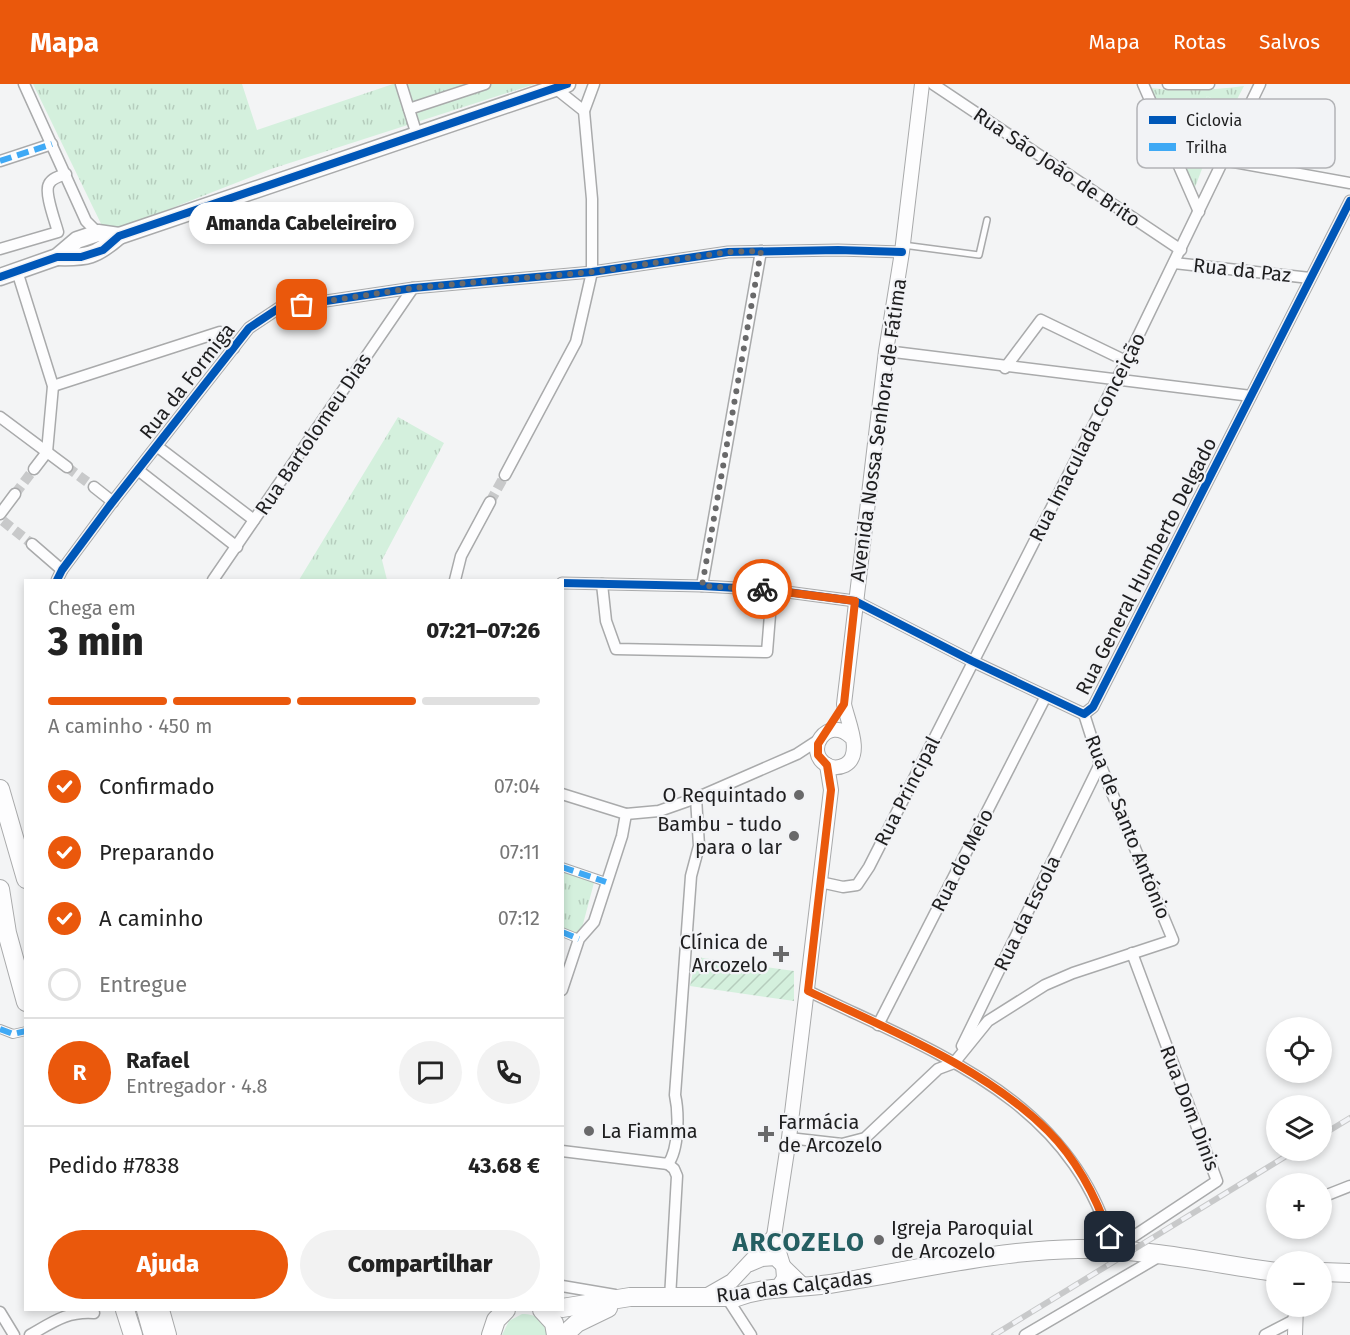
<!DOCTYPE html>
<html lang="pt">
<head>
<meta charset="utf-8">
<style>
  body { margin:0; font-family:"Fira Sans",sans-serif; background:#f2f2f2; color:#222; height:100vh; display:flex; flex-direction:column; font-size:22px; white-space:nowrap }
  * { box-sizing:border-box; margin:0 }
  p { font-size:20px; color:#767676 }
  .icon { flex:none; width:33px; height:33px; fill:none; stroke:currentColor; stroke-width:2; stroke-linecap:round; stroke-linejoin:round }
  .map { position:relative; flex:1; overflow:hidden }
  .panel { position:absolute; left:24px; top:495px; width:540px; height:732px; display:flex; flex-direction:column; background:#fff; border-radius:0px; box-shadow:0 3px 9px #0003 }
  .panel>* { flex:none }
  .controls { position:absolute; left:1266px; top:933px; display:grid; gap:12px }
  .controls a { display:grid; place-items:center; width:66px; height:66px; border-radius:50%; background:#fff; box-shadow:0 3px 9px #0003; font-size:30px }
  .pin { position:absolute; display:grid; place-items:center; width:51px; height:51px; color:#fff; margin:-26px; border-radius:12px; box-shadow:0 3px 9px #0006 }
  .courier { position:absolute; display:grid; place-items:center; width:60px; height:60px; margin:-30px; border:4px solid #ea580c; border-radius:50%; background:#fff; color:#222; box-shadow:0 2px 8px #0007 }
  .bubble { position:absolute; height:42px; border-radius:21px; background:#fff; box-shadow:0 3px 9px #0003; font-size:20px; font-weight:800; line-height:42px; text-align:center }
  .summary em { font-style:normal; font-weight:800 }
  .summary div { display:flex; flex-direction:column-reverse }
  .summary { display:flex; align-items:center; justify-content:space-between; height:102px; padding:0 24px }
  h1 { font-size:39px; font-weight:800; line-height:45px }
  .bar { display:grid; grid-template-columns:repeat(4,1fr); gap:9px 6px; align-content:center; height:72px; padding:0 24px }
  .bar i { height:8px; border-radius:4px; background:#e0e0e0 }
  .bar .active { background:#ea580c }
  .bar p { grid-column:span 4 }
  .line { display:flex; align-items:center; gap:15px; padding:0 24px; border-top:2px solid #e0e0e0 }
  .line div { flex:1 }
  .round { display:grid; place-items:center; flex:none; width:63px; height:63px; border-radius:32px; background:#f2f2f2 }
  ol { padding:0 24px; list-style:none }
  li { display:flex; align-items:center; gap:18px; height:66px }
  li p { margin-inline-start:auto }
  li .icon { padding:6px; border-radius:50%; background:#ea580c; color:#fff; stroke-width:4 }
  li:last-child { color:#767676 }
  li i { width:33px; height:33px; border:3px solid #e0e0e0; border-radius:50% }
  .action { display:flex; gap:12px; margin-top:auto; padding:12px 24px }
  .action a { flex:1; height:69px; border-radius:36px; background:#ea580c; color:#fff; font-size:24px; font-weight:800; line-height:69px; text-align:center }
  .action a+a { background:#f2f2f2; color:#222 }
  header { display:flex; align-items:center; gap:36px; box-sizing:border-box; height:84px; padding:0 30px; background:#ea580c; color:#fff }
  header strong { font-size:28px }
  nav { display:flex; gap:33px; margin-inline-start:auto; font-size:21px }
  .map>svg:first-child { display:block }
  .grass { fill:#d4f0dd }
  .park { fill:url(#park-tufts) }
  .garden { fill:url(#garden-furrows) }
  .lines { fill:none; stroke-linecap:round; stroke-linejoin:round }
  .minor-tunnel { stroke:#c8c9ca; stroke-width:10; stroke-dasharray:10 5; stroke-linecap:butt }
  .service-casing { stroke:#a9aaab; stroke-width:8 }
  .pedestrian-casing { stroke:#a9aaab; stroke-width:10 }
  .minor-casing { stroke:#a9aaab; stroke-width:13 }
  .tertiary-casing { stroke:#a9aaab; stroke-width:16 }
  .secondary-casing { stroke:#a9aaab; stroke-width:19 }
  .primary-casing { stroke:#a9aaab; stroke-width:20 }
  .service { stroke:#fdfdfe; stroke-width:5 }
  .pedestrian { stroke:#fdfdfe; stroke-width:8 }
  .minor { stroke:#fdfdfe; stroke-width:10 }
  .tertiary { stroke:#fdfdfe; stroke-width:14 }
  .secondary { stroke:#fdfdfe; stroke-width:16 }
  .primary { stroke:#fdfdfe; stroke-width:18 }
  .rail-casing { stroke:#c8c9ca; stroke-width:6 }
  .rail { stroke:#f2f3f6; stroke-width:4; stroke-dasharray:11; stroke-linecap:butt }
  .quiet { stroke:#3fa9f5; stroke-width:6; stroke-dasharray:12 6; stroke-linecap:butt }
  .cycleway-casing { stroke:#f2f3f6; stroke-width:11 }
  .cycleway { stroke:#0057b8; stroke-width:8 }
  .done { stroke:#69696a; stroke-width:6; stroke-dasharray:0 10.8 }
  .route { stroke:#ea580c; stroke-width:8 }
  .poi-dot { fill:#69696a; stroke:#f2f3f6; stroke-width:2 }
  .labels { text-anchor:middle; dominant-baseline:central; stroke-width:4.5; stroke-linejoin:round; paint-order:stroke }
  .street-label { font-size:20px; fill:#1e1e1f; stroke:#f2f3f6 }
  .poi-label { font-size:20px; fill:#1e1e1f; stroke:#f2f3f6; text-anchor:end }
  .district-label { font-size:26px; font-weight:bold; letter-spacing:1.5px; fill:#255f62; stroke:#f2f3f6 }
  .key { fill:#f2f3f6; stroke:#b2b3b6; stroke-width:1.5 }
  .key-label { font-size:16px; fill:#1e1e1f }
</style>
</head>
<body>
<header>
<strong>Mapa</strong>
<nav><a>Mapa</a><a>Rotas</a><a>Salvos</a></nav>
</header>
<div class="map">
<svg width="1350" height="1251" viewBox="0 0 1350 1251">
  <defs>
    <pattern id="park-tufts" width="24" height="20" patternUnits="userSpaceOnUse" patternTransform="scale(1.5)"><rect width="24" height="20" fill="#d4f0dd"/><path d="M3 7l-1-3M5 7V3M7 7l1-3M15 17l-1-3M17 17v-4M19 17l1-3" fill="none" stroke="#b6cdbd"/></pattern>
    <pattern id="garden-furrows" width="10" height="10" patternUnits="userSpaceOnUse" patternTransform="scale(1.5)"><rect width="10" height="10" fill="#d4f0dd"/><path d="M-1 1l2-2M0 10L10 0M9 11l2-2" fill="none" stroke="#b6cdbd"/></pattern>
  </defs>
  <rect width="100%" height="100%" fill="#f3f4f5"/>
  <g class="grass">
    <path d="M 1207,12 L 1232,25 L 1208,69 L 1186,58 Z"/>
    <path d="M 522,1230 C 538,1230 543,1237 549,1251 L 502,1251 L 509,1237 Z"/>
  </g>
  <g class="park">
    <path d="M 33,0 L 242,0 L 257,46 L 393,0 L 535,0 L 271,85 L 106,150 Z"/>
    <path d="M 1244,2 L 1232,25 L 1207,12 L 1186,58 L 1208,69 L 1194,106 L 1151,4 C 1183,8 1212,6 1244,2 Z"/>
    <path d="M 398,333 L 444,359 L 382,476 L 387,496 L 299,496 Z"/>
    <path d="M 562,783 L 595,795 L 579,855 L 563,848 Z"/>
  </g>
  <path class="garden" d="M 696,873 L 794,887 L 794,917 L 690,902 Z"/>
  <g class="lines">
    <g class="minor-tunnel">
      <path d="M 67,383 L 94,403"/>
      <path d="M 15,410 L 34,385"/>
      <path d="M 490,418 L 505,391"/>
      <path d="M 3,437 L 32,460"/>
    </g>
    <defs>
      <path id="service" d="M 903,161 L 979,171 L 987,136"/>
      <g id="pedestrian">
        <path d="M 562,783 L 606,798"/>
        <path d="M 562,848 L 579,855"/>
        <path d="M 0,945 L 13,950 L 26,947"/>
      </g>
      <g id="minor">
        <path d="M 24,0 L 86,137 L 98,149"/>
        <path d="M 401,0 L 417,51"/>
        <path d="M 933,0 L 1181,166"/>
        <path d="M 1143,0 L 1199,128"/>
        <path d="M 1168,0 L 1209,0"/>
        <path d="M 555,4 L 584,27"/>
        <path d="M 409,25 L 485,0"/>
        <path d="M 1223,76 L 1350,99"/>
        <path d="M 0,77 L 52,60"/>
        <path d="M 0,165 L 58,148 C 55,137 44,108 49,100 C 52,94 60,92 66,90"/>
        <path d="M 1174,179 L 1310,194"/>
        <path d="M 17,187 L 53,302 L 47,368 L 34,385"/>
        <path d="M 886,267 L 1251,312"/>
        <path d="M 1005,284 L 1041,236 L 1126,277"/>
        <path d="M 53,302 L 220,248 L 234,264"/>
        <path d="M 0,333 L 67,383"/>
        <path d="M 158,363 L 254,436"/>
        <path d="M 138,386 L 237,463"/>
        <path d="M 505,391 L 576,258 L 592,188 L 592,115 L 584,27 L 594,0"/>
        <path d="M 94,403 L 113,418"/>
        <path d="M 0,430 L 15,410"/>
        <path d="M 32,460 L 62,486"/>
        <path d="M 57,496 L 62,486 L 111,420 L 249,244 L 279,224 L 413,204 L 592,188 L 728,168 L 838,166 L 902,168"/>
        <path d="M 213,496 L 413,204"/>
        <path d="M 455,496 L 461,472 L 490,418"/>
        <path d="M 562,499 L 702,502 L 772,506 L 855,517 L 972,577 L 1084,630 L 1093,623 L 1350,117"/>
        <path d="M 602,500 L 606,537 L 616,565 L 767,568 L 772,506"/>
        <path d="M 702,502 L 761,167"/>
        <path d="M 562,710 L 626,730 L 659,727 L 696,714 L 797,670 L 820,655"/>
        <path d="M 820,798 L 843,803 L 857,801 L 869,783 L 1126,277 L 1260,0"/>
        <path d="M 562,906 L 579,855 L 594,838 L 622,752 L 626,730"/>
        <path d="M 808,907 C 935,969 1073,1014 1113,1166 L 1217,1097 L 1132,869"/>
        <path d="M 878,941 L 1046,612"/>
        <path d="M 962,962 L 1100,680"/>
        <path d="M 789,1054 L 842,1060 L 865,1054 L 938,985 L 954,979 L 988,937 L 1045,901 L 1073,889 L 1173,856 L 1100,680 L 1084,630"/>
        <path d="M 562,1067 L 668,1080"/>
        <path d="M 668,1080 C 679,1065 679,1029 675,1011 L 691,792 L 699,762 L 696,714"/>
        <path d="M 668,1080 L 674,1085 L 677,1092 L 670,1214"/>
        <path d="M 1322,1113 L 1350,1102"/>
        <path d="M 562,1202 L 615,1211"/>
        <path d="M 727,1214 L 751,1251"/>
        <path d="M 0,1228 L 14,1251"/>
        <path d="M 30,1251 C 53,1238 67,1227 94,1229"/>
        <path d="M 1025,1251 L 1160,1172"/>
        <path d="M 1265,1251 L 1296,1235"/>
      </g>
      <g id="tertiary">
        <path d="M 851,653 C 827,630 803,668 827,681 C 832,684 839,684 845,681 C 864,671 847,636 844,620 L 886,267 L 902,168 L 922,0"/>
        <path d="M 750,1180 L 762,1175 L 775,1174 L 805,1203"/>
        <path d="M 777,1205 L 784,1194 L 783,1181 L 774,1152 L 789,1054 L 831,706 L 827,681"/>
        <path d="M 704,1213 L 732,1197 L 774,1152"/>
        <path d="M 1295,1251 L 1296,1222"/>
      </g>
      <g id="secondary">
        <path d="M 57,173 C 87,174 96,172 119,152 L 567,0"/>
        <path d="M 0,193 L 57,173 L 77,156 L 98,149 L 119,152"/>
      </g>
      <g id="primary">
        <path d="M 0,705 L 26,795"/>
        <path d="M 0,805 L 7,849 L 26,918"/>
        <path d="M 1322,1188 L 1350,1189"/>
        <path d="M 562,1224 L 630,1213 L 737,1213 C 769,1201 803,1205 836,1199 C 916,1186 997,1166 1078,1165 C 1144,1164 1211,1179 1276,1188"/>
        <path d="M 125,1226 L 133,1251"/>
        <path d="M 146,1226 L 153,1251"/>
        <path d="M 160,1226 L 167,1251"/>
        <path d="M 542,1226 L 554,1239 L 556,1251"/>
        <path d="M 491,1251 L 496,1236 L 506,1226"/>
        <path d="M 564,1251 L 577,1239 L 608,1224"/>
      </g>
    </defs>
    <use href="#service" class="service-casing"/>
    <use href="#pedestrian" class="pedestrian-casing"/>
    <use href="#minor" class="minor-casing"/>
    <use href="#tertiary" class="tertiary-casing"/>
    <use href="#secondary" class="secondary-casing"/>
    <use href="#primary" class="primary-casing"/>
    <use href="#service" class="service"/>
    <use href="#pedestrian" class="pedestrian"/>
    <use href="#minor" class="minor"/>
    <use href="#tertiary" class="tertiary"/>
    <use href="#secondary" class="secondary"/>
    <use href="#primary" class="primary"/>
    <defs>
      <g id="rail">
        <path d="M 1322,1051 L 1350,1034"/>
        <path d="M 994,1251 L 1296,1066"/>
      </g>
    </defs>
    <use href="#rail" class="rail-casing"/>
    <use href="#rail" class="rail"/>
    <g class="quiet">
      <path d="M 0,77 L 52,60"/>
      <path d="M 562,783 L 606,798"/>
      <path d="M 562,848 L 579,855"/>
      <path d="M 0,945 L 13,950 L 26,947"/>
    </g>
    <defs>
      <g id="cycleway">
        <path d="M 0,193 L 57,173 L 81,173 L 103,166 L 119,152 L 567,0"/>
        <path d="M 57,496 L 62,486 L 111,420 L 249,244 L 279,224 L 413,204 L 592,188 L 728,168 L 838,166 L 902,168"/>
        <path d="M 562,499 L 702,502 L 772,506 L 855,517 L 972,577 L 1084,630 L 1093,623 L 1350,117"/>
      </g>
    </defs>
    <use href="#cycleway" class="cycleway-casing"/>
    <use href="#cycleway" class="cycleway"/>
  </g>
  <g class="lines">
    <path class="done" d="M 302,221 L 413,204 L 592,188 L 728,168 L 761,167 L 702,502 L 762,505"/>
    <path class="route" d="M 762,505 L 855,517 L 844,620 L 818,660 L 818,671 L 827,681 L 831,706 L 808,907 C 889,946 984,983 1048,1047 C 1077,1076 1097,1115 1110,1153"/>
  </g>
  <g class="poi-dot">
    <circle cx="799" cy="711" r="6"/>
    <circle cx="794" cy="752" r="6"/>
    <path d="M778 861h6v6h6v6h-6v6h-6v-6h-6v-6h6z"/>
    <circle cx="589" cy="1047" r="6"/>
    <path d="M763 1041h6v6h6v6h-6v6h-6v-6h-6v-6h6z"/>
    <circle cx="879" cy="1156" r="6"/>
  </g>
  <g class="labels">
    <g class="street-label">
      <text transform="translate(1057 83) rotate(34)">Rua São João de Brito</text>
      <text transform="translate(1242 186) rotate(6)">Rua da Paz</text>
      <text transform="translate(187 297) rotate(-52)">Rua da Formiga</text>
      <text transform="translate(878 346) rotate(-82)">Avenida Nossa Senhora de Fátima</text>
      <text transform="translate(313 350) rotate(-56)">Rua Bartolomeu Dias</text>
      <text transform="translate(1087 353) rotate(-63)">Rua Imaculada Conceição</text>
      <text transform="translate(1146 482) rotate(-63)">Rua General Humberto Delgado</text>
      <text transform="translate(907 707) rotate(-63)">Rua Principal</text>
      <text transform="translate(1128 743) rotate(68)">Rua de Santo António</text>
      <text transform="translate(962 776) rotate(-63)">Rua do Meio</text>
      <text transform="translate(1027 829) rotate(-64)">Rua da Escola</text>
      <text transform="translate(1190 1024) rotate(69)">Rua Dom Dinis</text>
      <text transform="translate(794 1202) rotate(-7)">Rua das Calçadas</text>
    </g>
    <g class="poi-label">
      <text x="787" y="711">O Requintado</text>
      <text x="782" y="740">Bambu - tudo<tspan x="782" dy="23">para o lar</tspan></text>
      <text x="768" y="858">Clínica de<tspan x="768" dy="23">Arcozelo</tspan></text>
      <text x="778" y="1038" text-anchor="start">Farmácia<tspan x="778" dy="23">de Arcozelo</tspan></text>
      <text x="601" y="1047" text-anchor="start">La Fiamma</text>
      <text x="891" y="1144" text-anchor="start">Igreja Paroquial<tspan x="891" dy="23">de Arcozelo</tspan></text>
    </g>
    <g class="district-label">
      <text x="799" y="1158">ARCOZELO</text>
    </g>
  </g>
  <rect x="1137" y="15" width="198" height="69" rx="9" class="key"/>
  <rect x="1149" y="32" width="27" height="8" fill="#0057b8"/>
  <rect x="1149" y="59" width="27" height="8" fill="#3fa9f5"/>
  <g class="key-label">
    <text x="1186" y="42">Ciclovia</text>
    <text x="1186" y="69">Trilha</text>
  </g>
</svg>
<div class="controls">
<a><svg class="icon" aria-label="locate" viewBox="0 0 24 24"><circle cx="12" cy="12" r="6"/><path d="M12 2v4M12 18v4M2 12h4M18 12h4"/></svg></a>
<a><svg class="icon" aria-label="layers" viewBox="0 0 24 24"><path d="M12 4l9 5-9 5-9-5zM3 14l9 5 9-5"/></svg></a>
<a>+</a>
<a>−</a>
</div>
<div class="pin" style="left:302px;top:221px;background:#ea580c"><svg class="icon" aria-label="bag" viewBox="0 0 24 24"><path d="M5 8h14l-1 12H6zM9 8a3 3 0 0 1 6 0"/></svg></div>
<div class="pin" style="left:1110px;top:1153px;background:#1f2937"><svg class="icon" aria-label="home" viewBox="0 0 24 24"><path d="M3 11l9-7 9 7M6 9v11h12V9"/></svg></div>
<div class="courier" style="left:762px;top:505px"><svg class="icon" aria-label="bike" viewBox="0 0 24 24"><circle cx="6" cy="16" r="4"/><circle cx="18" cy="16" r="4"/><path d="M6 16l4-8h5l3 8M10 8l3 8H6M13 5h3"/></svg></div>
<div class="bubble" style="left:189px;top:118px;width:225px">Amanda Cabeleireiro</div>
<section class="panel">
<div class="summary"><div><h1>3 min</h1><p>Chega em</p></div><em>07:21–07:26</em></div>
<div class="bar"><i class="active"></i><i class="active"></i><i class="active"></i><i></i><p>A caminho · 450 m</p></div>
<ol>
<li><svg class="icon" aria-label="check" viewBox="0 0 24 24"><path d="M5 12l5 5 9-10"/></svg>Confirmado<p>07:04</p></li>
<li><svg class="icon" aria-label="check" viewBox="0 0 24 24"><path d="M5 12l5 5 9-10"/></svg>Preparando<p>07:11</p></li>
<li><svg class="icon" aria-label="check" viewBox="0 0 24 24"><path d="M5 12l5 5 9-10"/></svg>A caminho<p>07:12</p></li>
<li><i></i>Entregue</li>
</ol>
<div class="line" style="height:108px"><b class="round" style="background:#ea580c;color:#fff">R</b><div><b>Rafael</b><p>Entregador · 4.8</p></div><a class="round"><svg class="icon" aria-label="chat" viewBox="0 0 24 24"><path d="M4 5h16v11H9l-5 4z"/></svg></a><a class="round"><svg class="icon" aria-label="phone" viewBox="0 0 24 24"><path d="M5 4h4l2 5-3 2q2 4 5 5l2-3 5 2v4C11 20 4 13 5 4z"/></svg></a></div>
<div class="line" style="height:78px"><div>Pedido #7838</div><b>43.68 €</b></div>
<div class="action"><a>Ajuda</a><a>Compartilhar</a></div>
</section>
</div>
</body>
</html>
